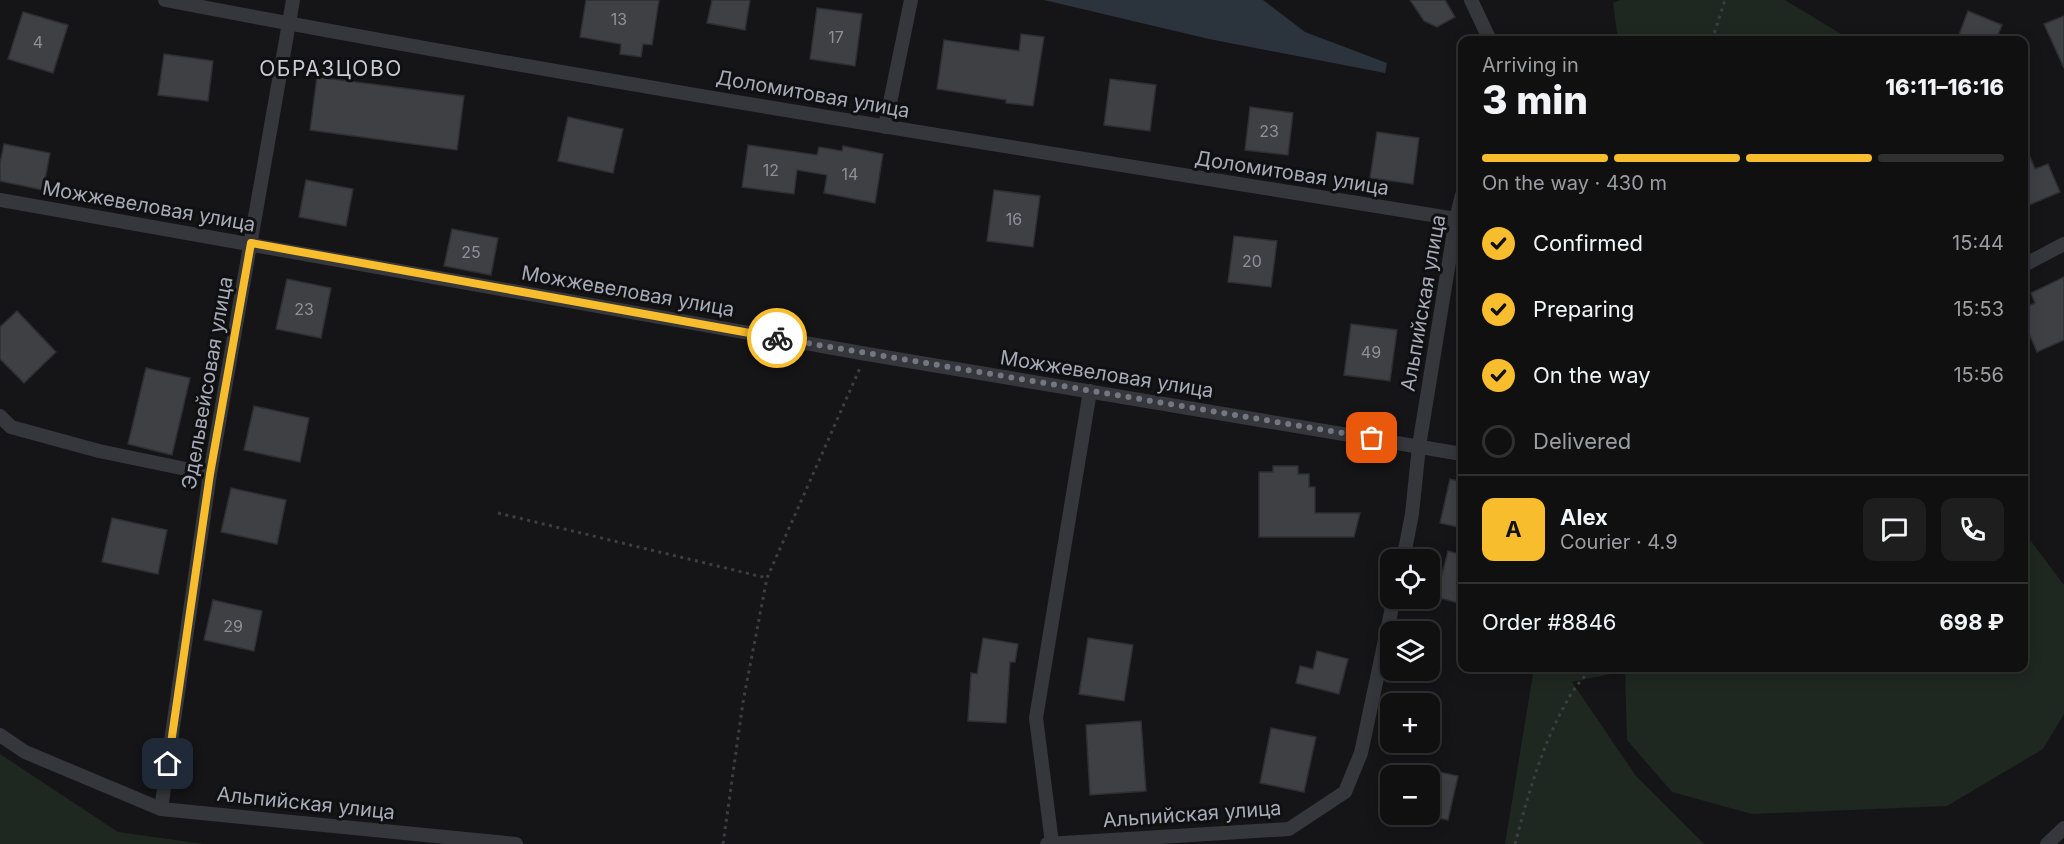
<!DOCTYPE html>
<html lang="en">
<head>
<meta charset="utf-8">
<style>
  body { margin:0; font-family:Inter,sans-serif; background:#1e1e1f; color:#f1f3f6; height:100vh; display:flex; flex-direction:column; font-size:22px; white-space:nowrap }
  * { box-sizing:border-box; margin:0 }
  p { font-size:20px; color:#9c9d9f }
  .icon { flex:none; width:33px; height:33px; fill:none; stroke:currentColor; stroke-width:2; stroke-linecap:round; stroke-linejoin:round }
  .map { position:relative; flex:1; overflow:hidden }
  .drawer { position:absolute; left:1458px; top:36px; width:570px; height:636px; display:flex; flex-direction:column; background:#101011; border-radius:12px; box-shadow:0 3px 15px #0003,0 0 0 2px #303031 }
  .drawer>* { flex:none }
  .controls { position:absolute; left:1380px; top:549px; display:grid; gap:12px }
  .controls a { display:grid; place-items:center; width:60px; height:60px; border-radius:12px; background:#101011; box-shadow:0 3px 15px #0003,0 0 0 2px #303031; font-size:30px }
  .pin { position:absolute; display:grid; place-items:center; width:51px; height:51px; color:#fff; margin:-26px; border-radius:12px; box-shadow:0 3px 9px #0006 }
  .courier { position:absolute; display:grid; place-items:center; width:60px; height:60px; margin:-30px; border:4px solid #f8bd2d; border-radius:50%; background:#fff; color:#222; box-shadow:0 2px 8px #0007 }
  .headline em { font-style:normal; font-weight:800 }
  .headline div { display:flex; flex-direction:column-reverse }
  .headline { display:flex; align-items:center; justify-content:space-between; height:102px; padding:0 24px }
  h1 { font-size:39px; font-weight:800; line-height:45px }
  .bar { display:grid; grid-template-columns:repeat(4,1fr); gap:9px 6px; align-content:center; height:72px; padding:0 24px }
  .bar i { height:8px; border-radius:4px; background:#303031 }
  .bar .active { background:#f8bd2d }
  .bar p { grid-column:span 4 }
  .line { display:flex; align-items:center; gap:15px; padding:0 24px; border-top:2px solid #303031 }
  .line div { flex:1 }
  .round { display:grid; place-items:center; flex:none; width:63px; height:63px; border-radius:12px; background:#1e1e1f }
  ol { padding:0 24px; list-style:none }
  li { display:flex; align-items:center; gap:18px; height:66px }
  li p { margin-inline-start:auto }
  li .icon { padding:6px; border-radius:50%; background:#f8bd2d; color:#111; stroke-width:4 }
  li:last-child { color:#9c9d9f }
  li i { width:33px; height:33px; border:3px solid #303031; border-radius:50% }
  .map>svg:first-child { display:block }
  .green { fill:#1f2721 }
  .water { fill:#2b333c }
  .building { fill:#3f4044; stroke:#2f2f33; stroke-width:1.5 }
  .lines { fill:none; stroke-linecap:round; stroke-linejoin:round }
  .path { stroke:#3c3e43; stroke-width:3; stroke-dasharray:3 4.5; stroke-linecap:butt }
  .minor { stroke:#36373c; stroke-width:14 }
  .done { stroke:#747680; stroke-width:6; stroke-dasharray:0 10.8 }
  .route { stroke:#f8bd2d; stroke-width:8 }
  .labels { text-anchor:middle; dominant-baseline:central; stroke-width:6; stroke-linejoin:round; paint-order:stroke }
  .number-label { font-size:16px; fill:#8d909b }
  .street-label { font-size:20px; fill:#a7abb8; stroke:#101012 }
  .neighbourhood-label { font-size:21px; letter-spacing:1.5px; fill:#c8cad4; stroke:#101012 }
</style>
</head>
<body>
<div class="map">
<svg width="2064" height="844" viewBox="0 0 2064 844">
  <rect width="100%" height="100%" fill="#151517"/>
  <g class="green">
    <path d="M 1620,0 L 1785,0 L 1851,40 L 1618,40 L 1613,3 Z"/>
    <path d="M 2024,532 L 2064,585 L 2064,714 L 2043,749 L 1947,806 L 1752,814 L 1672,792 L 1627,740 L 1625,671 L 1572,682 L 1636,776 L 1704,844 L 1505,844 L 1534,668 L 2024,668 Z"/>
    <path d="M 0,754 L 118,832 L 204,844 L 0,844 Z"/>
  </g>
  <path class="water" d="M 1044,0 L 1263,0 L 1305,32 L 1387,63 L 1385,73 L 1209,39 Z"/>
  <g class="building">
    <path d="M 586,0 L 659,0 L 652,45 L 643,44 L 641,57 L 620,54 L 621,44 L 580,37 Z"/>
    <path d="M 712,0 L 750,0 L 745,30 L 707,23 Z"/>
    <path d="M 1410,0 L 1445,0 L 1455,17 L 1437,27 L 1424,21 Z"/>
    <path d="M 817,8 L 862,14 L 855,66 L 810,59 Z"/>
    <path d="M 1968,11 L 2002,25 L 1996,40 L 1957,40 Z"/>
    <path d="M 23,12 L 68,25 L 53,73 L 8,59 Z"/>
    <path d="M 2064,16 L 2064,68 L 2044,24 Z"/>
    <path d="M 1021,34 L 1044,37 L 1033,106 L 1006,103 L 1006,100 L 937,89 L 944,40 L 1019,51 Z"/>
    <path d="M 164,54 L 213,61 L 208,101 L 158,95 Z"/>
    <path d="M 317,77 L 464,96 L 457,150 L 310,130 Z"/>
    <path d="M 1110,79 L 1156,85 L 1150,131 L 1104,125 Z"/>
    <path d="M 1250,107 L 1293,113 L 1288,155 L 1245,150 Z"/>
    <path d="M 568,117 L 623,129 L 613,173 L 558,161 Z"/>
    <path d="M 1377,132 L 1419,138 L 1413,184 L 1370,178 Z"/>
    <path d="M 2024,142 L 2035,169 L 2048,164 L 2060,192 L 2029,205 L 2024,192 Z"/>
    <path d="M 4,144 L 50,153 L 43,190 L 0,181 L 0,163 Z"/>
    <path d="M 748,145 L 817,155 L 819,147 L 842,151 L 843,146 L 883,154 L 875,203 L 824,193 L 827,175 L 797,170 L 794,194 L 742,187 Z"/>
    <path d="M 306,180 L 353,189 L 346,226 L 299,217 Z"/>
    <path d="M 994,190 L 1040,196 L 1033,247 L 987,241 Z"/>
    <path d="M 452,229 L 498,238 L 491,275 L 444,266 Z"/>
    <path d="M 1234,236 L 1277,241 L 1271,287 L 1228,282 Z"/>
    <path d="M 2064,277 L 2064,340 L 2037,352 L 2024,322 L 2024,308 L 2035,303 L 2031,293 Z"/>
    <path d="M 287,279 L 331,288 L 321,338 L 276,329 Z"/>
    <path d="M 17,311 L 56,352 L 24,383 L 0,359 L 0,327 Z"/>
    <path d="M 1351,324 L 1397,330 L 1390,381 L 1344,375 Z"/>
    <path d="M 146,368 L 190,378 L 172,455 L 128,444 Z"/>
    <path d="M 254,406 L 309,418 L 300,462 L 244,450 Z"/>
    <path d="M 1273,466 L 1298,466 L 1298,474 L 1309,474 L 1309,487 L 1315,487 L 1315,513 L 1360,513 L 1354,537 L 1259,537 L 1259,472 L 1273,472 Z"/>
    <path d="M 1450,479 L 1462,482 L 1462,528 L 1440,523 Z"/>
    <path d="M 231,488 L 286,500 L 277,544 L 221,532 Z"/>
    <path d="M 112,518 L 167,530 L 158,574 L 102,562 Z"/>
    <path d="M 1448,551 L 1462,555 L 1462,604 L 1436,597 Z"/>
    <path d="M 213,600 L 262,611 L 254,651 L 204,640 Z"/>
    <path d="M 983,638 L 1018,644 L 1015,662 L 1010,662 L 1006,723 L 968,721 L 971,673 L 977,674 Z"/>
    <path d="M 1088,638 L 1133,645 L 1124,701 L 1079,694 Z"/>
    <path d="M 1317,651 L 1348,659 L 1339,694 L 1296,683 L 1300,666 L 1313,669 Z"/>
    <path d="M 1141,721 L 1146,791 L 1090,795 L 1086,725 Z"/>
    <path d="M 1271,728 L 1316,737 L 1304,792 L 1260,783 Z"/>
    <path d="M 1430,770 L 1458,776 L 1448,820 L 1430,816 Z"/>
  </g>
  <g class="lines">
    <g class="path">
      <path d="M 1712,40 L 1725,0"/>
      <path d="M 498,513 L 767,578"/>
      <path d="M 723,844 L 743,702 L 767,578 L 860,368"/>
      <path d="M 1515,844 C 1528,795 1542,745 1567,701 C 1573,689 1583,678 1592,668"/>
    </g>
    <g class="minor">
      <path d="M 165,0 C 593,82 1025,149 1456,219"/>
      <path d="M 1471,0 L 1488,36 L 1488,40"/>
      <path d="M 885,127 L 911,0"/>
      <path d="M 0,200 L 867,354 L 1462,454"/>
      <path d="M 2024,265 L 2064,244"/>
      <path d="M 0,416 L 11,427 L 99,451 L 210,474"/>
      <path d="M 1403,560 L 1412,514 L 1419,446 L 1456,219 L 1462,195"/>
      <path d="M 0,735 L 25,752 L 161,809 L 516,844"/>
      <path d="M 161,809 L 210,474 L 293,0"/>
      <path d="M 1052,843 L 1036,718 L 1090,391"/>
      <path d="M 1047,844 L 1289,829 L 1345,792 L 1361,753 L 1394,598"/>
      <path d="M 2047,844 L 2064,828"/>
    </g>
  </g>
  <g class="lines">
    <path class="done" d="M 777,338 L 1372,438"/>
    <path class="route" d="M 168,764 L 210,474 L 251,243 L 777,338"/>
  </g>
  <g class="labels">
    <g class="number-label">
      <text x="619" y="19">13</text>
      <text x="836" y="37">17</text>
      <text x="38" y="42">4</text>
      <text x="1269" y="131">23</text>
      <text x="771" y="170">12</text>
      <text x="850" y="174">14</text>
      <text x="1014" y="219">16</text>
      <text x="471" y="252">25</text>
      <text x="1252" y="261">20</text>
      <text x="304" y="309">23</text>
      <text x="1371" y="352">49</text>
      <text x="233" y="626">29</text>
    </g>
    <g class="street-label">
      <text transform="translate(813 94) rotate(10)">Доломитовая улица</text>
      <text transform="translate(1292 173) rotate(9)">Доломитовая улица</text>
      <text transform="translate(149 206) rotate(10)">Можжевеловая улица</text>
      <text transform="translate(628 291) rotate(10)">Можжевеловая улица</text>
      <text transform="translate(1423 303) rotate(-80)">Альпийская улица</text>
      <text transform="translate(1107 374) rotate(9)">Можжевеловая улица</text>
      <text transform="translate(207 383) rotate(-80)">Эдельвейсовая улица</text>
      <text transform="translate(306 803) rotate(6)">Альпийская улица</text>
      <text transform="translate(1192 814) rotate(-4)">Альпийская улица</text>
    </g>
    <g class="neighbourhood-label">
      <text x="331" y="68">ОБРАЗЦОВО</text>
    </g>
  </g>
</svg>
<div class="controls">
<a><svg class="icon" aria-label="locate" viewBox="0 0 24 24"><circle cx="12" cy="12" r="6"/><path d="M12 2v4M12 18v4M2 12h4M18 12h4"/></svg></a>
<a><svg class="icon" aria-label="layers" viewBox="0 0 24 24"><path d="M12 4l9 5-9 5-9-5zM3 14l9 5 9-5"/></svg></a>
<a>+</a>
<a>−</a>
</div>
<div class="pin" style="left:1372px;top:438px;background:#ea580c"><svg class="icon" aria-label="bag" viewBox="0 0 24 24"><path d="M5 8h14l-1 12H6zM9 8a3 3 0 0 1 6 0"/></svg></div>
<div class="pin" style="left:168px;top:764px;background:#1f2937"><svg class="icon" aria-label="home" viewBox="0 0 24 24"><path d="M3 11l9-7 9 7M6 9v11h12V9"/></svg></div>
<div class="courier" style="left:777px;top:338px"><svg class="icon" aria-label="bike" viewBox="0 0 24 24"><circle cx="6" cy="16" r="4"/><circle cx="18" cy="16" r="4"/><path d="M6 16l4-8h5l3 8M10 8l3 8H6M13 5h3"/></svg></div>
<section class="drawer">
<div class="headline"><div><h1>3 min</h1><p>Arriving in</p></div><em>16:11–16:16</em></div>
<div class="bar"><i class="active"></i><i class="active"></i><i class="active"></i><i></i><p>On the way · 430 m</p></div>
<ol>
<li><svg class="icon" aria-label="check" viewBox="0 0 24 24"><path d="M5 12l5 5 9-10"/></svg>Confirmed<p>15:44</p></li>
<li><svg class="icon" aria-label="check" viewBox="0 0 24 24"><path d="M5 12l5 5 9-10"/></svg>Preparing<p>15:53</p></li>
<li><svg class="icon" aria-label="check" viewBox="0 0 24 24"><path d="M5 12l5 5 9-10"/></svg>On the way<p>15:56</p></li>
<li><i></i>Delivered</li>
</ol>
<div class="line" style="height:108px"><b class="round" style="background:#f8bd2d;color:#111">A</b><div><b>Alex</b><p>Courier · 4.9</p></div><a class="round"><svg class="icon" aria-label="chat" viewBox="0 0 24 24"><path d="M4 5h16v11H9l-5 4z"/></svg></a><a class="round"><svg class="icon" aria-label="phone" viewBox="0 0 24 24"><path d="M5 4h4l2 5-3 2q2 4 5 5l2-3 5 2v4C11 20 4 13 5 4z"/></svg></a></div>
<div class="line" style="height:78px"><div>Order #8846</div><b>698 ₽</b></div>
</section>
</div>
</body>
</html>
